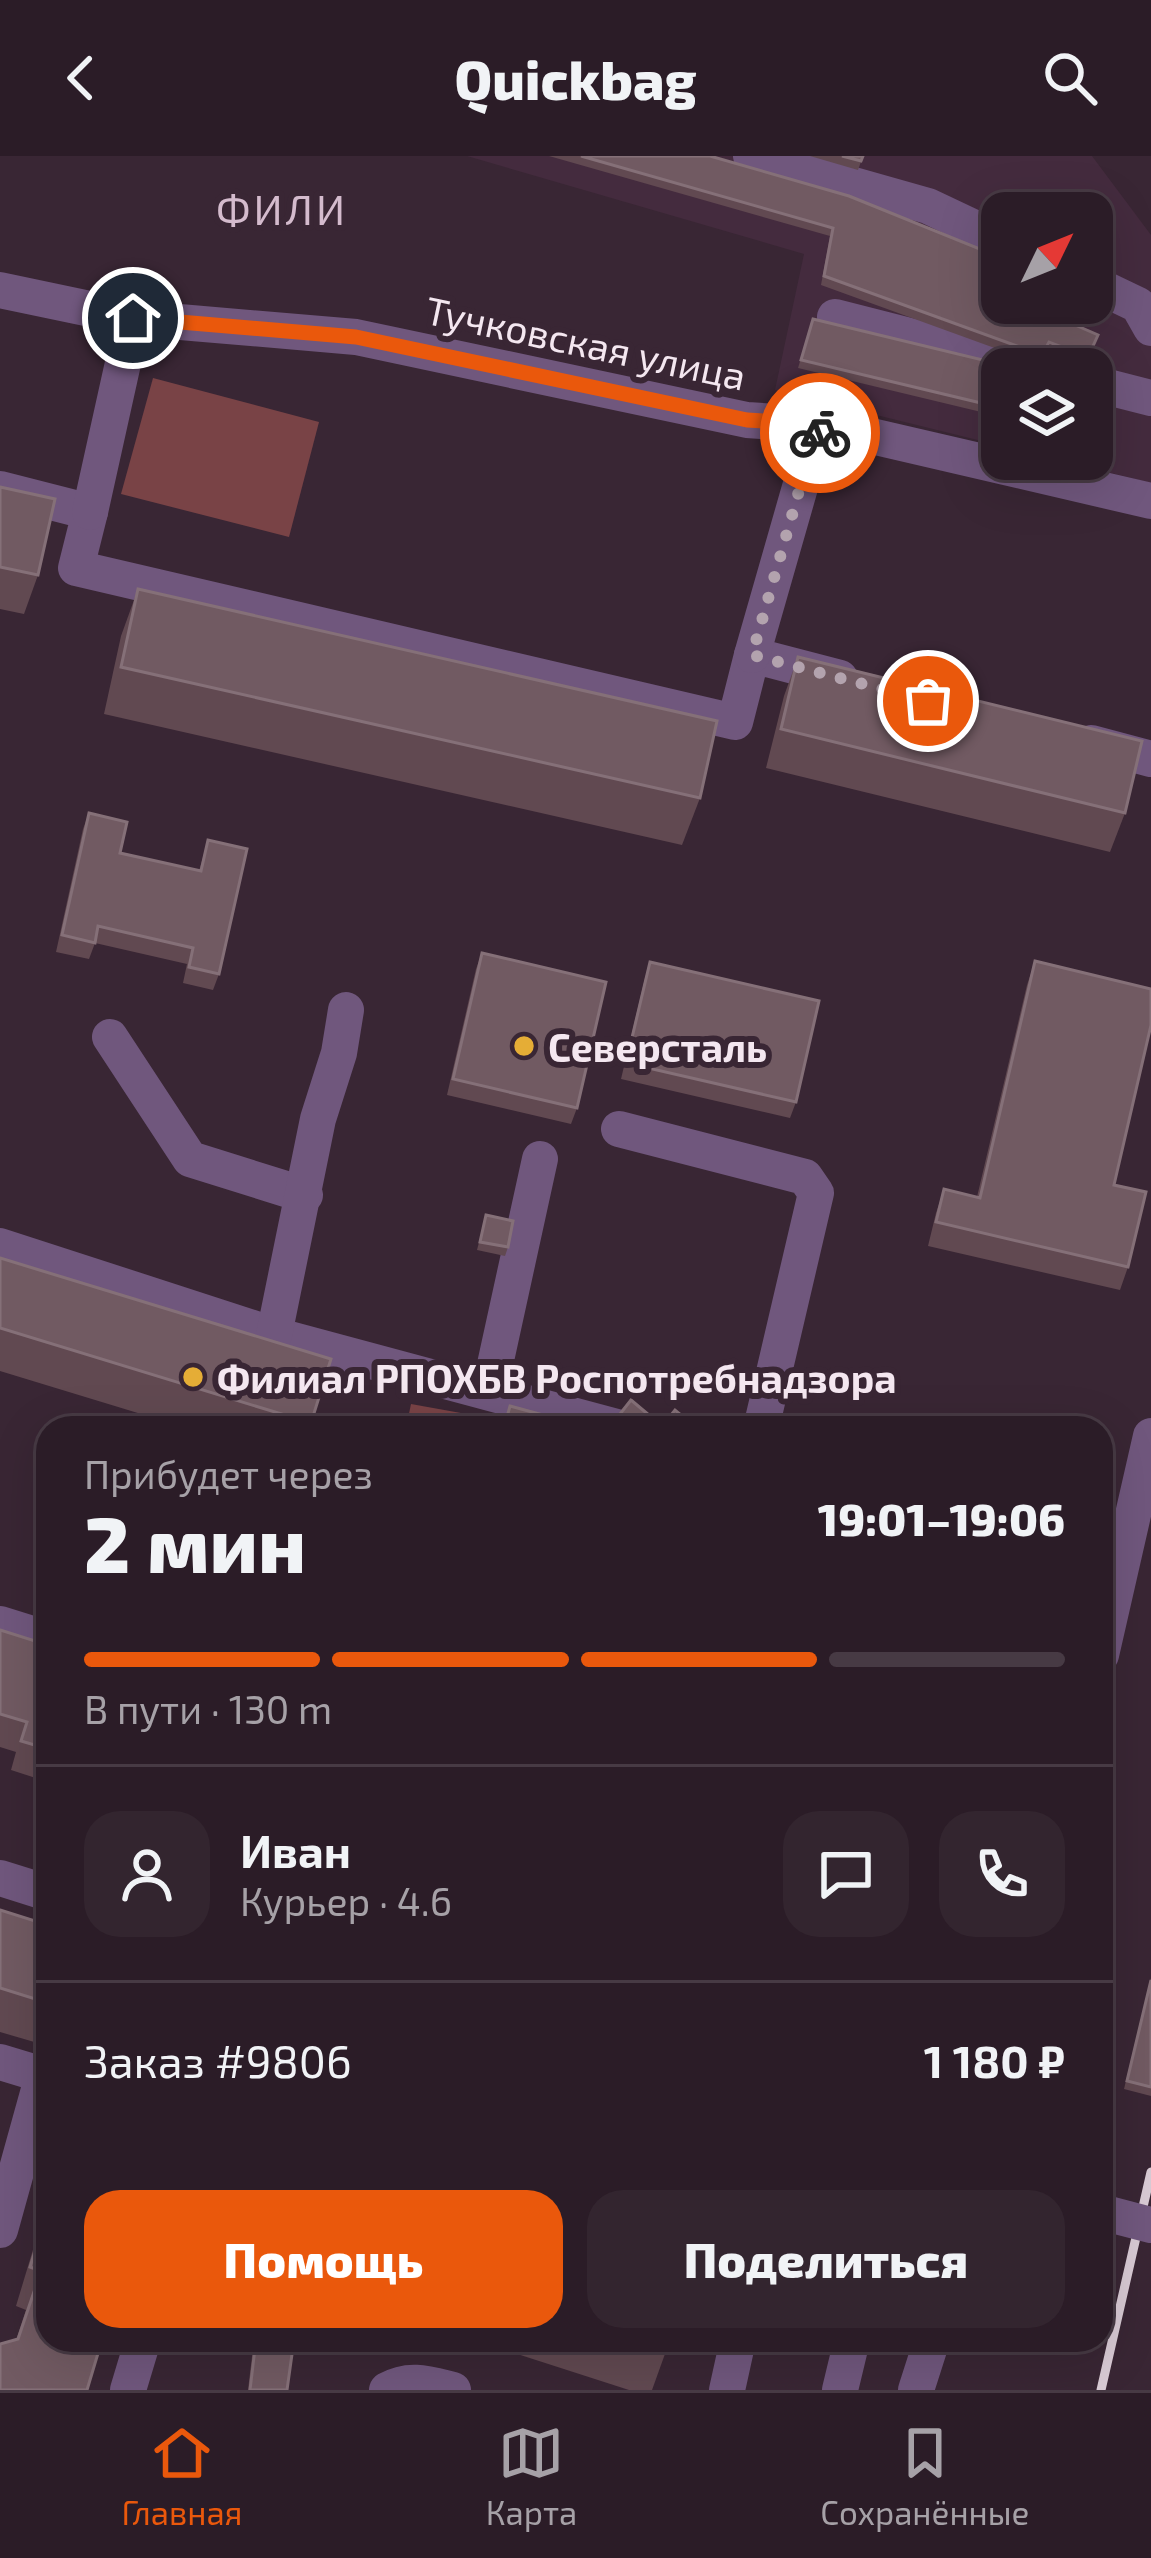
<!DOCTYPE html>
<html lang="ru">
<head>
<meta charset="utf-8">
<style>
  body { margin:0; font-family:"Exo 2",sans-serif; background:#33252f; color:#f1f3f6; height:100vh; display:flex; flex-direction:column; font-size:45px; white-space:nowrap }
  * { box-sizing:border-box; margin:0 }
  p { font-size:39px; color:#a6a1a7 }
  .icon { flex:none; width:66px; height:66px; fill:none; stroke:currentColor; stroke-width:2; stroke-linecap:round; stroke-linejoin:round }
  .map { position:relative; flex:1; overflow:hidden }
  .side { position:absolute; left:36px; top:1260px; width:1077px; height:936px; display:flex; flex-direction:column; background:#2b1c27; border-radius:36px; box-shadow:0 12px 48px #0002,0 0 0 3px #473a44 }
  .side>* { flex:none }
  .needle { width:78px; rotate:47deg }
  .buttons { position:absolute; left:981px; top:36px; display:grid; gap:24px }
  .buttons a { display:grid; place-items:center; width:132px; height:132px; border-radius:24px; background:#2b1c27; box-shadow:0 12px 48px #0002,0 0 0 3px #473a44; font-size:60px }
  .pin { position:absolute; display:grid; place-items:center; width:102px; height:102px; color:#fff; margin:-51px; border:6px solid #fff; border-radius:50%; box-shadow:0 3px 12px #0007 }
  .courier { position:absolute; display:grid; place-items:center; width:120px; height:120px; margin:-60px; border:9px solid #ea580c; border-radius:50%; background:#fff; color:#222; box-shadow:0 3px 15px #0007 }
  .headline em { font-style:normal; font-weight:800 }
  .headline div { display:flex; flex-direction:column-reverse }
  .headline { display:flex; align-items:center; justify-content:space-between; height:204px; padding:0 48px }
  h1 { font-size:78px; font-weight:800; line-height:90px }
  .bar { display:grid; grid-template-columns:repeat(4,1fr); gap:18px 12px; align-content:center; height:144px; padding:0 48px }
  .bar i { height:15px; border-radius:9px; background:#473a44 }
  .bar .on { background:#ea580c }
  .bar p { grid-column:span 4 }
  .line { display:flex; align-items:center; gap:30px; padding:0 48px; border-top:3px solid #473a44 }
  .line div { flex:1 }
  .round { display:grid; place-items:center; flex:none; width:126px; height:126px; border-radius:36px; background:#33252f }
  .cta { display:flex; gap:24px; margin-top:auto; padding:24px 48px }
  .cta a { flex:1; height:138px; border-radius:36px; background:#ea580c; color:#fff; font-size:48px; font-weight:800; line-height:138px; text-align:center }
  .cta a+a { background:#33252f; color:#f1f3f6 }
  header { display:flex; justify-content:space-between; align-items:center; height:156px; padding:0 48px; background:#2b1c27; font-size:54px; font-weight:800 }
  .tab-bar { display:flex; justify-content:space-around; align-items:center; height:168px; border-top:3px solid #473a44; background:#2b1c27; font-size:33px; color:#a6a1a7 }
  .tab-bar a { display:grid; justify-items:center; gap:6px }
  .tab-bar .on { color:#ea580c }
  .map>svg:first-child { display:block }
  .built { fill:#442b3e; fill-rule:evenodd }
  .green { fill:#794346 }
  .lines { fill:none; stroke-linecap:round; stroke-linejoin:round }
  .minor { stroke:#70577d; stroke-width:36 }
  .rail { stroke:#d8cad4; stroke-width:9 }
  .minor-bridge { stroke:#70577d; stroke-width:36 }
  .wall { fill:#614951 }
  .building { fill:#715a62; stroke:#857078; stroke-width:3 }
  .done { stroke:#b3a3ae; stroke-width:12; stroke-dasharray:0 21.6 }
  .route { stroke:#ea580c; stroke-width:15 }
  .poi-dot { fill:#e5ad36; stroke:#392634; stroke-width:4.5 }
  .labels { text-anchor:middle; dominant-baseline:central; stroke-width:12; stroke-linejoin:round; paint-order:stroke }
  .street-label { font-size:39px; fill:#f4e7f0; stroke:#392634 }
  .poi-label { font-size:39px; font-weight:bold; fill:#f4e7f0; stroke:#392634; text-anchor:start }
  .neighbourhood-label { font-size:42px; letter-spacing:3px; fill:#d4bbcd; stroke:#392634 }
</style>
</head>
<body>
<header><svg class="icon" aria-label="back" viewBox="0 0 24 24"><path d="M15 5l-7 7 7 7"/></svg>Quickbag<svg class="icon" aria-label="search" viewBox="0 0 24 24"><circle cx="10" cy="10" r="6"/><path d="M15 15l6 6"/></svg></header>
<div class="map">
<svg width="1151" height="2234" viewBox="0 0 1151 2234">
  <rect width="100%" height="100%" fill="#392634"/>
  <path class="built" d="M 467,0 L 1092,0 L 1151,79 L 1151,327 L 1055,303 L 1092,303 L 1092,213 L 1002,213 L 1002,290 L 775,234 L 804,98 ZM 1002,57 L 1092,57 L 1092,147 L 1002,147 Z"/>
  <g class="green">
    <path d="M 153,222 L 319,266 L 289,381 L 121,338 Z"/>
    <path d="M 411,1248 L 472,1259 L 469,1272 L 406,1272 Z"/>
  </g>
  <g class="lines">
    <g class="minor">
      <path d="M 751,0 L 928,50 L 1002,85"/>
      <path d="M 1092,127 L 1138,149 L 1151,172"/>
      <path d="M 0,134 L 133,162 L 356,181 L 747,264 L 824,269 L 1151,345"/>
      <path d="M 835,161 L 1039,213"/>
      <path d="M 1092,227 L 1151,242"/>
      <path d="M 0,333 L 90,356 L 76,412 L 735,566 L 752,499 L 840,522"/>
      <path d="M 90,356 L 133,162"/>
      <path d="M 752,499 L 807,307 L 824,269"/>
      <path d="M 1091,587 L 1151,603"/>
      <path d="M 110,881 L 190,1003 L 305,1039"/>
      <path d="M 619,973 L 805,1021 L 816,1037 L 761,1272"/>
      <path d="M 0,1090 L 274,1179 L 620,1272"/>
      <path d="M 274,1179 L 318,963 L 339,897 L 346,854"/>
      <path d="M 489,1236 L 540,1003"/>
      <path d="M 0,1468 L 48,1483"/>
      <path d="M 1101,1499 L 1151,1280"/>
      <path d="M 0,1722 L 48,1737"/>
      <path d="M 0,1906 L 43,1919 L 0,2074"/>
      <path d="M 128,2234 L 143,2184"/>
      <path d="M 387,2234 C 410,2221 429,2228 453,2234"/>
      <path d="M 727,2234 L 738,2184"/>
      <path d="M 840,2234 L 852,2184"/>
      <path d="M 916,2234 L 932,2184"/>
    </g>
    <path class="rail" d="M 1101,2234 L 1151,2016"/>
    <path class="minor-bridge" d="M 1101,2056 L 1151,2069"/>
  </g>
  <g class="wall">
    <path d="M 549,0 L 710,0 L 1098,179 L 1085,209 L 1046,195 L 1039,208 L 821,129 L 830,80 Z"/>
    <path d="M 810,0 L 863,0 L 858,14 Z"/>
    <path d="M 813,163 L 1002,213 L 1002,261 L 798,212 Z"/>
    <path d="M 1092,230 L 1103,276 L 1100,285 L 1092,283 Z"/>
    <path d="M 0,331 L 38,419 L 24,458 L 0,453 Z"/>
    <path d="M 138,433 L 700,642 L 682,689 L 104,558 L 121,480 Z"/>
    <path d="M 798,501 L 1125,657 L 1110,696 L 766,612 L 784,540 Z"/>
    <path d="M 89,657 L 120,697 L 199,715 L 208,684 L 219,818 L 213,834 L 183,827 L 187,808 L 95,787 L 89,803 L 56,796 L 83,673 Z"/>
    <path d="M 482,797 L 577,952 L 571,968 L 447,939 L 476,813 Z"/>
    <path d="M 1035,805 L 1114,1029 L 1128,1111 L 1120,1134 L 928,1090 L 936,1057 L 944,1033 L 977,1041 L 1027,829 Z"/>
    <path d="M 650,806 L 796,946 L 790,962 L 621,923 L 645,822 Z"/>
    <path d="M 486,1059 L 508,1091 L 505,1100 L 477,1094 Z"/>
    <path d="M 0,1102 L 331,1203 L 309,1272 L 187,1272 L 0,1215 Z"/>
    <path d="M 0,1474 L 48,1489 L 48,1626 L 11,1614 L 16,1596 L 0,1591 Z"/>
    <path d="M 0,1754 L 48,1769 L 48,1890 L 0,1876 Z"/>
    <path d="M 1151,1822 L 1151,1940 L 1124,1933 Z"/>
    <path d="M 48,2044 L 48,2184 L 16,2184 L 26,2154 L 16,2150 Z"/>
    <path d="M 254,2184 L 294,2184 L 287,2234 L 248,2234 Z"/>
    <path d="M 474,2184 L 670,2184 L 652,2234 L 629,2234 Z"/>
  </g>
  <g class="building">
    <path d="M 581,0 L 710,0 L 849,40 L 1002,102 L 1002,147 L 1045,147 L 1043,155 L 1098,179 L 1088,201 L 1049,186 L 1042,199 L 824,120 L 833,72 Z"/>
    <path d="M 842,0 L 863,0 L 861,5 Z"/>
    <path d="M 813,163 L 1020,213 L 1002,213 L 1002,252 L 801,204 Z"/>
    <path d="M 1092,230 L 1114,236 L 1103,276 L 1092,274 Z"/>
    <path d="M 0,331 L 55,343 L 38,419 L 0,411 Z"/>
    <path d="M 138,433 L 717,565 L 700,642 L 121,511 Z"/>
    <path d="M 798,501 L 1142,585 L 1125,657 L 781,573 Z"/>
    <path d="M 89,657 L 127,666 L 120,697 L 201,715 L 208,684 L 247,693 L 219,818 L 189,811 L 193,792 L 98,770 L 95,787 L 62,779 Z"/>
    <path d="M 482,797 L 606,826 L 577,952 L 453,923 Z"/>
    <path d="M 1035,805 L 1151,833 L 1151,869 L 1114,1029 L 1146,1036 L 1128,1111 L 936,1066 L 944,1033 L 980,1042 Z"/>
    <path d="M 650,806 L 819,845 L 796,946 L 626,907 Z"/>
    <path d="M 486,1059 L 513,1065 L 508,1091 L 480,1086 Z"/>
    <path d="M 0,1102 L 331,1203 L 311,1267 L 0,1172 Z"/>
    <path d="M 631,1244 L 662,1270 L 675,1254 L 697,1272 L 609,1272 Z"/>
    <path d="M 510,1250 L 558,1263 L 555,1272 L 504,1272 Z"/>
    <path d="M 0,1474 L 48,1489 L 48,1593 L 21,1585 L 27,1566 L 0,1558 Z"/>
    <path d="M 0,1754 L 48,1769 L 48,1847 L 0,1832 Z"/>
    <path d="M 1151,1824 L 1151,1931 L 1127,1925 Z"/>
    <path d="M 48,2052 L 48,2184 L 102,2184 L 87,2234 L 0,2234 L 0,2188 L 18,2183 L 41,2115 L 30,2111 Z"/>
    <path d="M 256,2184 L 294,2184 L 287,2234 L 250,2234 Z"/>
  </g>
  <g class="lines">
    <path class="done" d="M 820,277 L 807,307 L 752,499 L 928,545"/>
    <path class="route" d="M 133,162 L 356,181 L 747,264 L 824,269 L 820,277"/>
  </g>
  <g class="poi-dot">
    <circle cx="524" cy="890" r="12"/>
    <circle cx="193" cy="1221" r="12"/>
  </g>
  <g class="labels">
    <g class="street-label">
      <text transform="translate(586 186) rotate(12)">Тучковская улица</text>
    </g>
    <g class="poi-label">
      <text x="548" y="890">Северсталь</text>
      <text x="217" y="1221">Филиал РПОХБВ Роспотребнадзора</text>
    </g>
    <g class="neighbourhood-label">
      <text x="282" y="52">ФИЛИ</text>
    </g>
  </g>
</svg>
<div class="buttons">
<a><svg class="needle" viewBox="-14 -14 28 28"><path d="M0-13l5 13h-10z" fill="#e53935"/><path d="M0 13l5-13h-10z" fill="#a6a1a7"/></svg></a>
<a><svg class="icon" aria-label="layers" viewBox="0 0 24 24"><path d="M12 4l9 5-9 5-9-5zM3 14l9 5 9-5"/></svg></a>
</div>
<div class="pin" style="left:928px;top:545px;background:#ea580c"><svg class="icon" aria-label="bag" viewBox="0 0 24 24"><path d="M5 8h14l-1 12H6zM9 8a3 3 0 0 1 6 0"/></svg></div>
<div class="pin" style="left:133px;top:162px;background:#1f2937"><svg class="icon" aria-label="home" viewBox="0 0 24 24"><path d="M3 11l9-7 9 7M6 9v11h12V9"/></svg></div>
<div class="courier" style="left:820px;top:277px"><svg class="icon" aria-label="bike" viewBox="0 0 24 24"><circle cx="6" cy="16" r="4"/><circle cx="18" cy="16" r="4"/><path d="M6 16l4-8h5l3 8M10 8l3 8H6M13 5h3"/></svg></div>
<section class="side">
<div class="headline"><div><h1>2 мин</h1><p>Прибудет через</p></div><em>19:01–19:06</em></div>
<div class="bar"><i class="on"></i><i class="on"></i><i class="on"></i><i></i><p>В пути · 130 m</p></div>
<div class="line" style="height:216px"><a class="round"><svg class="icon" aria-label="person" viewBox="0 0 24 24"><circle cx="12" cy="8" r="4"/><path d="M4 21q1-7 8-7t8 7"/></svg></a><div><b>Иван</b><p>Курьер · 4.6</p></div><a class="round"><svg class="icon" aria-label="chat" viewBox="0 0 24 24"><path d="M4 5h16v11H9l-5 4z"/></svg></a><a class="round"><svg class="icon" aria-label="phone" viewBox="0 0 24 24"><path d="M5 4h4l2 5-3 2q2 4 5 5l2-3 5 2v4C11 20 4 13 5 4z"/></svg></a></div>
<div class="line" style="height:156px"><div>Заказ #9806</div><b>1 180 ₽</b></div>
<div class="cta"><a>Помощь</a><a>Поделиться</a></div>
</section>
</div>
<nav class="tab-bar">
<a class="on"><svg class="icon" aria-label="home" viewBox="0 0 24 24"><path d="M3 11l9-7 9 7M6 9v11h12V9"/></svg>Главная</a>
<a><svg class="icon" aria-label="map" viewBox="0 0 24 24"><path d="M3 6l6-2 6 2 6-2v14l-6 2-6-2-6 2zM9 4v14M15 6v14"/></svg>Карта</a>
<a><svg class="icon" aria-label="saved" viewBox="0 0 24 24"><path d="M7 4h10v16l-5-4-5 4z"/></svg>Сохранённые</a>
</nav>
</body>
</html>
